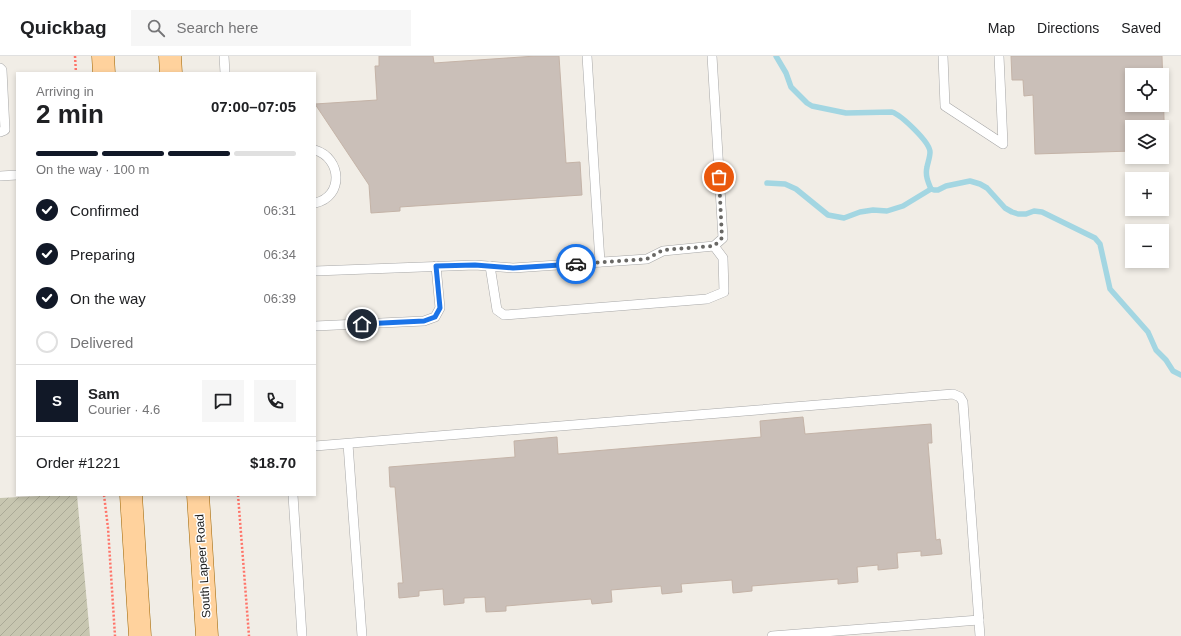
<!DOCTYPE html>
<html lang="en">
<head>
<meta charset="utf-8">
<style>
  body { margin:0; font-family:Helvetica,sans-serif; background:#f6f6f6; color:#202124; height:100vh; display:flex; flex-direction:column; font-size:15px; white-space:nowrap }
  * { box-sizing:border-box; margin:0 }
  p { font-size:13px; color:#757577 }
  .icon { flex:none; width:22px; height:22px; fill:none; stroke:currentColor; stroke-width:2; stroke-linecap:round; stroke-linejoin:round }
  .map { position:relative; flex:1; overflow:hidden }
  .side { position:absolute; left:16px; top:16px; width:300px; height:424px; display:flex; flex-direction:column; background:#fff; border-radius:0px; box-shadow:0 2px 6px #0003 }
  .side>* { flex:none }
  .buttons { position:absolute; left:1125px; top:12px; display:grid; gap:8px }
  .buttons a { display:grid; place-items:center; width:44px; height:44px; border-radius:0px; background:#fff; box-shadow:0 2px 6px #0003; font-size:20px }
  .pin { position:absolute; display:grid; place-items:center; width:34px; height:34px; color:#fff; margin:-17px; border:2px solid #fff; border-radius:50%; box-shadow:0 1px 4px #0007 }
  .courier { position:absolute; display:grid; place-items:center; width:40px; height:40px; margin:-20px; border:3px solid #1a73e8; border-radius:50%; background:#fff; color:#222; box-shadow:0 1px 5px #0007 }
  .summary em { font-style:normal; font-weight:700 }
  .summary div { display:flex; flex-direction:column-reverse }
  .summary { display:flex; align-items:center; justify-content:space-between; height:68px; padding:0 20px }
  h1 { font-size:26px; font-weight:700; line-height:30px }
  .bar { display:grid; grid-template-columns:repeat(4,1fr); gap:6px 4px; align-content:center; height:48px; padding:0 20px }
  .bar i { height:5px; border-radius:3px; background:#e0e0e0 }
  .bar .selected { background:#111827 }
  .bar p { grid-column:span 4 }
  .line { display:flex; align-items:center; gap:10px; padding:0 20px; border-top:1px solid #e0e0e0 }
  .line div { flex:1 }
  .round { display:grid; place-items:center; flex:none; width:42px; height:42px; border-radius:0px; background:#f6f6f6 }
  ol { padding:0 20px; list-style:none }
  li { display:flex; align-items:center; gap:12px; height:44px }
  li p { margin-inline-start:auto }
  li .icon { padding:4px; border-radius:50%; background:#111827; color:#fff; stroke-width:4 }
  li:last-child { color:#757577 }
  li i { width:22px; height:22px; border:2px solid #e0e0e0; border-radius:50% }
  header { display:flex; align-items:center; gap:24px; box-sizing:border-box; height:56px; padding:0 20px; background:#fff; border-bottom:1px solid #e0e0e0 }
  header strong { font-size:19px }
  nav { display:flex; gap:22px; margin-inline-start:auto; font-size:14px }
  .search { width:280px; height:36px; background:#f6f6f6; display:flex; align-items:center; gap:10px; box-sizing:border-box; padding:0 14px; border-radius:0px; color:#757577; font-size:15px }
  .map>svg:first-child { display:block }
  .construction { fill:url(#construction-furrows) }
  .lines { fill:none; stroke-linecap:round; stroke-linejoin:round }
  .stream { stroke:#a3d6e2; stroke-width:5.5 }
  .building { fill:#cabfb8; stroke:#c4b3a7; fill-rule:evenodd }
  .service-casing { stroke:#a7a7a7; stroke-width:10 }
  .primary-casing { stroke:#9c6300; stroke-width:23 }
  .path { stroke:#ff7469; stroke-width:2.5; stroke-dasharray:2 2; stroke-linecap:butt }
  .service { stroke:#fff; stroke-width:9 }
  .primary { stroke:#ffd29d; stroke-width:22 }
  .done { stroke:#696865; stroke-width:4; stroke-dasharray:0 7.2 }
  .route { stroke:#1a73e8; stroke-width:5 }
  .labels { text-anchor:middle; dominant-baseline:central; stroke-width:3; stroke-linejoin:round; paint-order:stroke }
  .street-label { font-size:12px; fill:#202020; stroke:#fff }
</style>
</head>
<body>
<header>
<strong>Quickbag</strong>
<div class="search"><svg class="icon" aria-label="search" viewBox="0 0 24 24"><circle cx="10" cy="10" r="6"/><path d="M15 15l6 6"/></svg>Search here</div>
<nav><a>Map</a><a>Directions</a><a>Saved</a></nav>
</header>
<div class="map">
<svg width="1181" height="580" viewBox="0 0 1181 580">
  <defs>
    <pattern id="construction-furrows" width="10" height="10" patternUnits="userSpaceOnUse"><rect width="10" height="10" fill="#c7c6b0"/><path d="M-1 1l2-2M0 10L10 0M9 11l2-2" fill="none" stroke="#abaa97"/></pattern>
  </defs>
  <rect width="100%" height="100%" fill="#f1ede6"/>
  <path class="construction" d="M 59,439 L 77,439 L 90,580 L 0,580 L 0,442 Z"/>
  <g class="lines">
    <g class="stream">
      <path d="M 776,0 L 786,17 L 791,31 L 807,47 L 812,50 L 846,57 L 892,56 C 901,59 930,86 930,96 C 930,101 928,106 927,111 C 925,119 928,126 931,133"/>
      <path d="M 767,127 L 785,128 L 796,133 L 828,159 L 844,162 L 860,156 L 873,154 L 887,155 L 903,150 L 931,133 L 934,134 L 938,134 L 946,130 L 970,125 L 980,128 L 987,132 L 1005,152 L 1012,156 L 1018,158 L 1026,158 L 1034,155 L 1042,156 L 1095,182 L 1100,188 L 1110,233 L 1148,276 L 1156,294 L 1166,304 L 1173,315 L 1181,319"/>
    </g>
  </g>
  <g class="building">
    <path d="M 379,0 L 433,0 L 434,7 L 536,0 L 559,0 L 566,107 L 580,106 L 582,139 L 400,151 L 400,155 L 371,157 L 369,129 L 315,48 L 377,44 L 375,10 L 379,10 Z"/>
    <path d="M 1011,0 L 1162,0 L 1165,94 L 1162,94 L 1162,71 L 1132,71 L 1132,95 L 1035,98 L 1033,39 L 1024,40 L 1023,24 L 1012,24 ZM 1132,19 L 1162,19 L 1162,49 L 1132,49 Z"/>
    <path d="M 803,361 L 805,378 L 931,368 L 932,387 L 928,387 L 936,484 L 940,483 L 942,498 L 921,500 L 921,495 L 897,497 L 898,512 L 878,514 L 878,509 L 857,511 L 858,526 L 838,528 L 838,523 L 752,530 L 752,535 L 733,537 L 732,524 L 681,528 L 682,536 L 662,538 L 661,530 L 611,534 L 612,546 L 592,548 L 591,543 L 506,550 L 506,555 L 486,556 L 485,541 L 464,542 L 464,547 L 444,549 L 443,533 L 419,535 L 419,540 L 399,542 L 398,527 L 403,527 L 395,431 L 390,431 L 389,411 L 515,401 L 514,385 L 557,381 L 558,398 L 761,381 L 760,365 Z"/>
  </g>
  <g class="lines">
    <defs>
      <g id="service">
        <path d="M 224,0 L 225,17"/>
        <path d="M 587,0 L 600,206"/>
        <path d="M 943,0 L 945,50 L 1003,88 L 999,0"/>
        <path d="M 0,12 L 2,14 L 5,74 L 0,76"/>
        <path d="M 315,94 C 342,102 344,141 315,147"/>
        <path d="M 0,120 L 17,119"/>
        <path d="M 490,210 L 497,254 L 504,259 L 707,243 L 724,236 L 723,202 L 714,190"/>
        <path d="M 315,215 L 475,209 L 513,212 L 647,203 L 663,195 L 714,190 L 723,182 L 712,0"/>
        <path d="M 315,270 L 424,265 L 435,261 L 440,252 L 436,210"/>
        <path d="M 348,388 L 362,580"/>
        <path d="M 315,390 L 953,338 L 960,341 L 963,346 L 980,580"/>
        <path d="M 293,439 L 302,580"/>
        <path d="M 772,580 L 979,564"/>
      </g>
      <g id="primary">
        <path d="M 103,0 L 104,17"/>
        <path d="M 170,0 L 171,17"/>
        <path d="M 131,439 L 140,580"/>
        <path d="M 198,439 L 207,580"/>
      </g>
    </defs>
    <use href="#service" class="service-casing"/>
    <use href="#primary" class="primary-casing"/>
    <g class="path">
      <path d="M 75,0 L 76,17"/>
      <path d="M 104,439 L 108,472 L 115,580"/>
      <path d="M 238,439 L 249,580"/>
    </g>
    <use href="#service" class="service"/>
    <use href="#primary" class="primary"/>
  </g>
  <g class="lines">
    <path class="done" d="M 576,208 L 647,203 L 663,194 L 714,190 L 722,182 L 719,121"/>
    <path class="route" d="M 362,268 L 424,265 L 435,261 L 440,252 L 436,210 L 475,209 L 513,212 L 576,208"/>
  </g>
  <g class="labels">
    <g class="street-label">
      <text transform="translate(203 510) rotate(-94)">South Lapeer Road</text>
    </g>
  </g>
</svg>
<div class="buttons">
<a><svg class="icon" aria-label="locate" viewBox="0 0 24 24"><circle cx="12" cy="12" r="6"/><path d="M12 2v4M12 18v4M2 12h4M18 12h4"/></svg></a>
<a><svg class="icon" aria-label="layers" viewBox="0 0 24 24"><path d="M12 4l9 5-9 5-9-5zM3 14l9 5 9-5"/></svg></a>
<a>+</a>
<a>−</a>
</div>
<div class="pin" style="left:719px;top:121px;background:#ea580c"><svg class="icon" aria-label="bag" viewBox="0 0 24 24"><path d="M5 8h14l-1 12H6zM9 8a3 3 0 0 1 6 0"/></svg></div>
<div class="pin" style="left:362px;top:268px;background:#1f2937"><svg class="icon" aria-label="home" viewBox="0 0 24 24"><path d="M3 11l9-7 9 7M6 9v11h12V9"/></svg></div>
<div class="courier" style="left:576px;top:208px"><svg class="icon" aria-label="car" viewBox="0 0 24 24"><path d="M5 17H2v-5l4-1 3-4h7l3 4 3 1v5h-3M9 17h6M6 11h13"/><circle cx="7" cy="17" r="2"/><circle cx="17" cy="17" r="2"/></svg></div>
<section class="side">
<div class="summary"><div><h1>2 min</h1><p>Arriving in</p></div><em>07:00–07:05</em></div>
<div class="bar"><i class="selected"></i><i class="selected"></i><i class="selected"></i><i></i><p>On the way · 100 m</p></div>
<ol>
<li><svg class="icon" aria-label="check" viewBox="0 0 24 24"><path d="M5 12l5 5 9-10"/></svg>Confirmed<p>06:31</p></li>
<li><svg class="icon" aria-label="check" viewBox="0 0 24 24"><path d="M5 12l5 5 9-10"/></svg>Preparing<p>06:34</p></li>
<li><svg class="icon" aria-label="check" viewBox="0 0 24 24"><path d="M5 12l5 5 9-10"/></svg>On the way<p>06:39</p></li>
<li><i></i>Delivered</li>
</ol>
<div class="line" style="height:72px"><b class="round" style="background:#111827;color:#fff">S</b><div><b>Sam</b><p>Courier · 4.6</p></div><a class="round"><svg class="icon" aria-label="chat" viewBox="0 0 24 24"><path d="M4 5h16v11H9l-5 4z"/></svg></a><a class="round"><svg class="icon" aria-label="phone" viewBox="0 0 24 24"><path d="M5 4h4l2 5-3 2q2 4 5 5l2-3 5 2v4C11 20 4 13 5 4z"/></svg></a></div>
<div class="line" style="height:52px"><div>Order #1221</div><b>$18.70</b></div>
</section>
</div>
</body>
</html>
